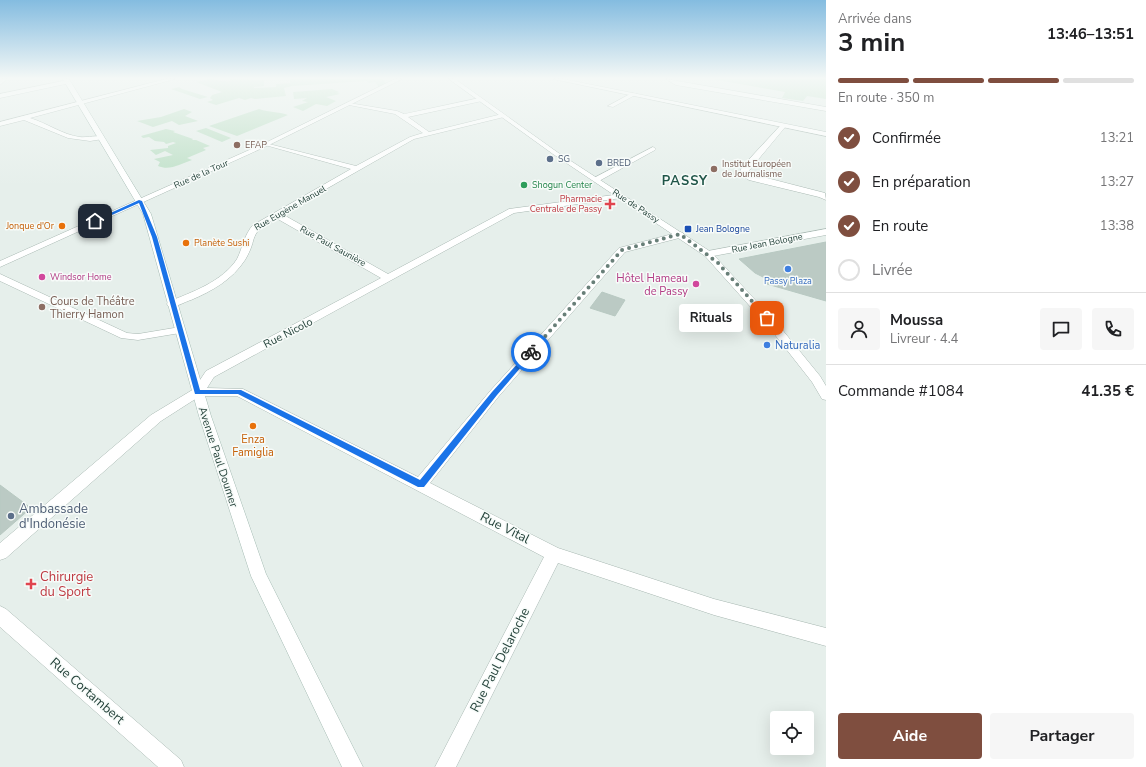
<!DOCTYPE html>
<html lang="fr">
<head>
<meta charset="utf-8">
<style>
  body { margin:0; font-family:"Nunito Sans",sans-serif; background:#f6f6f6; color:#202124; height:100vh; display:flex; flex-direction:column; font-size:15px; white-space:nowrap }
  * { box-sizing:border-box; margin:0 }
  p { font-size:13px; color:#757577 }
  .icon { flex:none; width:22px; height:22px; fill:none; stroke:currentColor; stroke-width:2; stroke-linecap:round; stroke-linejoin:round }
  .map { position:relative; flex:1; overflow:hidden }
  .panel { display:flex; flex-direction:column; background:#fff; width:320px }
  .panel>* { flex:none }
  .tools { position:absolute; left:770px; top:711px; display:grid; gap:8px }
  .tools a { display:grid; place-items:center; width:44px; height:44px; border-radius:4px; background:#fff; box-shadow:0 4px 16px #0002; font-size:20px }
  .pin { position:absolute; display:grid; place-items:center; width:34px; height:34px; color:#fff; margin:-17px; border-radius:8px; box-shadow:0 2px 6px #0006 }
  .courier { position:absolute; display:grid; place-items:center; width:40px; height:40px; margin:-20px; border:3px solid #1a73e8; border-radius:50%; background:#fff; color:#222; box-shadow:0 1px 5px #0007 }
  .bubble { position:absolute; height:28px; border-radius:4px; background:#fff; box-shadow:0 4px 16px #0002; font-size:13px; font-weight:700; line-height:28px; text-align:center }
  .head em { font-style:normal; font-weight:700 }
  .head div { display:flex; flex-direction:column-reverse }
  .head { display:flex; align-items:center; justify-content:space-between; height:68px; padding:0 12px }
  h1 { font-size:26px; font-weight:700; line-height:30px }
  .bar { display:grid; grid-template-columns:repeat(4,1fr); gap:6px 4px; align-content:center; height:48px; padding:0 12px }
  .bar i { height:5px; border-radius:3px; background:#e0e0e0 }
  .bar .on { background:#7f4e3f }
  .bar p { grid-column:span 4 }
  .line { display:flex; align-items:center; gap:10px; padding:0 12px; border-top:1px solid #e0e0e0 }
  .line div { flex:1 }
  .round { display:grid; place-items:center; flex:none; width:42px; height:42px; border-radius:4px; background:#f6f6f6 }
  ol { padding:0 12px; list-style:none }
  li { display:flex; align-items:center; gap:12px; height:44px }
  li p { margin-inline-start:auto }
  li .icon { padding:4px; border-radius:50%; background:#7f4e3f; color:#fff; stroke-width:4 }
  li:last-child { color:#757577 }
  li i { width:22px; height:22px; border:2px solid #e0e0e0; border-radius:50% }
  .button { display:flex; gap:8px; margin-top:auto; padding:8px 12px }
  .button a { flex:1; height:46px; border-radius:4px; background:#7f4e3f; color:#fff; font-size:16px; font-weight:700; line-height:46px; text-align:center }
  .button a+a { background:#f6f6f6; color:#202124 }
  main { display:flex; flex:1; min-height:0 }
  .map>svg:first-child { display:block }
  .green { fill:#bfe0c8 }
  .building { fill:#bbcac4; stroke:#b8c9c2 }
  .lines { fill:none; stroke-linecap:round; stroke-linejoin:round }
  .minor-casing { stroke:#a8b8b2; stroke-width:1 }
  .tertiary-casing { stroke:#a8b8b2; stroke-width:1 }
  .secondary-casing { stroke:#a4bbb3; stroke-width:1 }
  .minor { fill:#fff; fill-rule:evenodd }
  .tertiary { fill:#fff; fill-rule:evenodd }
  .secondary { fill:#fff; fill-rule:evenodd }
  .route { fill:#1a73e8 }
  .done { stroke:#687f78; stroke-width:4; stroke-dasharray:0 7.2 }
  .education-dot { fill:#8d6e63; stroke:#f7fbf9; stroke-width:1.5 }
  .service-dot { fill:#5c6f8a; stroke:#f7fbf9; stroke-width:1.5 }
  .leisure-dot { fill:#2e9e5b; stroke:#f7fbf9; stroke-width:1.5 }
  .health-dot { fill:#e0444e; stroke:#f7fbf9; stroke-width:1.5 }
  .food-dot { fill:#e8710a; stroke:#f7fbf9; stroke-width:1.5 }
  .transit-dot { fill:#1a4fb4; stroke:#f7fbf9; stroke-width:1.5 }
  .shop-dot { fill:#3f7fe0; stroke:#f7fbf9; stroke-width:1.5 }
  .hotel-dot { fill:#d1479c; stroke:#f7fbf9; stroke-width:1.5 }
  .labels { text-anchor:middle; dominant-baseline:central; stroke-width:3; stroke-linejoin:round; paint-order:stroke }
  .far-education-label { font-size:9px; fill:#785e54; stroke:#f7fbf9; text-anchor:start }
  .far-service-label { font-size:9px; fill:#4e5e75; stroke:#f7fbf9; text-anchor:start }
  .far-street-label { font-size:9px; fill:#24423a; stroke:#f7fbf9 }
  .far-leisure-label { font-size:9px; fill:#27864d; stroke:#f7fbf9; text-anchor:start }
  .far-health-label { font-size:9px; fill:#be3a42; stroke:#f7fbf9; text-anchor:end }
  .far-food-label { font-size:9px; fill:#c56008; stroke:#f7fbf9; text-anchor:end }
  .far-transit-label { font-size:9px; fill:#164399; stroke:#f7fbf9; text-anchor:start }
  .far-hotel-label { font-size:9px; fill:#b23c85; stroke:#f7fbf9; text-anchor:start }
  .far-shop-label { font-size:9px; fill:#366cbe; stroke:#f7fbf9 }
  .hotel-label { font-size:11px; fill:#b23c85; stroke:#f7fbf9; text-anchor:end }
  .education-label { font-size:11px; fill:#785e54; stroke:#f7fbf9; text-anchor:start }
  .street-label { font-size:11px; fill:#24423a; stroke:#f7fbf9 }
  .shop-label { font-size:11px; fill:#366cbe; stroke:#f7fbf9; text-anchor:start }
  .food-label { font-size:11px; fill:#c56008; stroke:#f7fbf9 }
  .far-district-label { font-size:13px; font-weight:bold; letter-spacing:1px; fill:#1f5548; stroke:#f7fbf9 }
  .near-service-label { font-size:13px; fill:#4e5e75; stroke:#f7fbf9; text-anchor:start }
  .near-street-label { font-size:13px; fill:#24423a; stroke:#f7fbf9 }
  .near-health-label { font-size:13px; fill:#be3a42; stroke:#f7fbf9; text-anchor:start }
</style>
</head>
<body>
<main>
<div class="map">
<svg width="826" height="767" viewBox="0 0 826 767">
  <rect width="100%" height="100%" fill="#e6efeb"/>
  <g class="green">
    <path d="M 208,79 C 217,79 221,82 230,81 L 230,79 L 264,80 L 264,86 L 254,87 L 254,88 L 276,87 L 276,84 L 290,83 L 290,79 L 383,79 L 386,83 L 379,87 L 375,82 L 368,83 L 367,81 L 292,86 L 284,88 L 286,96 L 255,99 L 251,98 L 245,100 L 239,98 L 216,105 L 207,102 L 213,100 L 210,98 L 212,95 L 222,92 L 196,82 Z"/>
    <path d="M 711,79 L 826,79 L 826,99 L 807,96 L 803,101 L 782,98 L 785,92 Z"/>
    <path d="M 179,87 L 182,89 L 208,97 L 200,99 L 171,89 Z"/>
    <path d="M 332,89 L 339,92 L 337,93 L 340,94 L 326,97 L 336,101 L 327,106 L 316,104 L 303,111 L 293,107 L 308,102 L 302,101 L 307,98 L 294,99 L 293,92 Z"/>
    <path d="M 184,109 L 192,112 L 185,116 L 198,121 L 179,125 L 172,121 L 153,127 L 137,121 L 161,117 Z"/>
    <path d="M 259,109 C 270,113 277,111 288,115 L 237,136 L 209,126 Z"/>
    <path d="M 206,128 L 231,138 L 222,142 L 196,131 Z"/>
    <path d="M 166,129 L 175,131 L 173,132 L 193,139 L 192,140 L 196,140 L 210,146 L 203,148 L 206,150 L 187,158 L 192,160 C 180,164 170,171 158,166 L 160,162 L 154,159 L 173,155 L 165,151 L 156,155 L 150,150 L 168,148 L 168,146 L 176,143 L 173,142 L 166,144 L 164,142 L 155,141 L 149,137 L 143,138 L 141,136 Z"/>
  </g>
  <g class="building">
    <path d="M 826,242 L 826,301 L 767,284 L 769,280 L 755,273 L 739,259 Z"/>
    <path d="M 602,292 L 625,300 L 615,316 L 590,308 Z"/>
    <path d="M 0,485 L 31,508 L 0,535 Z"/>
  </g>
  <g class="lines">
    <defs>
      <g id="minor">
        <path d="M 1,79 L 7,79 L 0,85 L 0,80 Z"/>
        <path d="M 166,79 L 175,79 L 30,118 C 47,123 63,135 80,137 C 87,138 99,134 104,138 L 103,139 L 90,141 L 68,138 L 24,120 L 0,126 L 0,122 Z"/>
        <path d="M 666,79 L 826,107 L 826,111 L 676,85 Z"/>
        <path d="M 68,80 L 70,83 L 0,98 L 0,94 Z"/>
        <path d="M 632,93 L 637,94 L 613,107 L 608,106 Z"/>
        <path d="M 480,98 L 482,101 L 408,117 L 429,132 L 502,114 L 504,115 L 504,117 L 414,139 L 282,214 L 388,274 L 509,209 L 621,194 L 625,196 L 621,198 L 514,213 L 214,377 L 207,388 L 243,389 L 418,477 L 491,390 L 619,248 L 680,232 L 683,233 L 683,237 L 625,252 L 499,396 L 430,483 L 558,548 L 714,599 L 826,628 L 826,646 L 714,615 L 558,563 L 456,767 L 435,767 L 544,557 L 237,396 L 200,396 L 161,421 L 6,558 L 0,560 L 0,543 L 151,415 L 194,389 L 206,371 L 381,278 L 276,218 C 246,235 259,237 245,260 C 232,280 212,291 191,300 C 184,302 176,308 168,306 L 167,304 L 168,302 C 192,292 222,282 237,259 C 243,247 244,235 253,225 L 351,169 L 265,145 L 265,143 L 356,166 L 410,137 L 423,133 L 395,114 L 349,105 L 349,103 L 397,111 L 404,114 Z"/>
        <path d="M 781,125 L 786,126 L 747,173 L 825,193 L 826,200 L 819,197 L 749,180 L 739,174 L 742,167 Z"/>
        <path d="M 653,147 L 656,149 L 655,150 L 599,181 L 592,179 Z"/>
        <path d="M 826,229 L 826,235 L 708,257 L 703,254 L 708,251 Z"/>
        <path d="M 0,274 L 127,333 L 138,334 L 180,327 L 185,330 L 180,333 L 138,340 L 121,338 L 0,281 Z"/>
        <path d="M 0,606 L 6,609 L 181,760 L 184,767 L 158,767 L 0,627 Z"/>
      </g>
      <g id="tertiary">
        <path d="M 395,79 L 402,79 L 269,145 L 0,267 L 0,261 L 265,143 Z"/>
        <path d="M 449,79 L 455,79 L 557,152 L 711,252 L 780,327 L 820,376 L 826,386 L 826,400 L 822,399 L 812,382 L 772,331 L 705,256 L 553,154 Z"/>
        <path d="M 553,79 L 563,79 L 826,132 L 826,136 Z"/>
      </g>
      <path id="secondary" d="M 63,79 L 69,79 L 151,214 L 211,416 L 266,574 L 363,767 L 342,767 L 251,576 L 199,416 L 143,214 Z"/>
    </defs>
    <use href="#minor" class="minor-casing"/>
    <use href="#tertiary" class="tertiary-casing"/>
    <use href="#secondary" class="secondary-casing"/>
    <use href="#minor" class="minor"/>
    <use href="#tertiary" class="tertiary"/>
    <use href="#secondary" class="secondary"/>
  </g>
  <linearGradient id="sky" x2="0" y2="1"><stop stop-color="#84bce0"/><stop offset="0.42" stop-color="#f4f8f6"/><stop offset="1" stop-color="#f4f8f6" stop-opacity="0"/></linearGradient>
  <rect width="826" height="186" fill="url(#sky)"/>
  <path class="route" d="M 139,200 L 142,201 L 157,237 L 200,390 L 241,390 L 420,480 L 492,392 L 529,351 L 534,352 L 497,395 L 424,487 L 418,487 L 238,394 L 195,394 L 152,237 L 139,203 L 96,222 L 93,221 Z"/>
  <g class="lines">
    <path class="done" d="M 531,352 L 622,250 L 680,234 L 718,263 L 767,318"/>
  </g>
  <g class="education-dot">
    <circle cx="237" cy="145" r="4"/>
    <circle cx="714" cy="169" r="4"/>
    <circle cx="42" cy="307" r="4"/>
  </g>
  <g class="service-dot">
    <circle cx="550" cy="159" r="4"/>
    <circle cx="599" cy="163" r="4"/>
    <circle cx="11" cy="516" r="4"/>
  </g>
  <circle class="leisure-dot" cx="524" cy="185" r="4"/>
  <g class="health-dot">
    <path d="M608 198h4v4h4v4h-4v4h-4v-4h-4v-4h4z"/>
    <path d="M29 578h4v4h4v4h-4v4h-4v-4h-4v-4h4z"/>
  </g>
  <g class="food-dot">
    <circle cx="62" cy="226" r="4"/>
    <circle cx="186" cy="243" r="4"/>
    <circle cx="253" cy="426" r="4"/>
  </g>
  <rect class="transit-dot" x="684" y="225" width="8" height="8" rx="2"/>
  <g class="shop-dot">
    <circle cx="788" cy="269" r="4"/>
    <circle cx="767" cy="345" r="4"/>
  </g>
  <g class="hotel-dot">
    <circle cx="42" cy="277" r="4"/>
    <circle cx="696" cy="284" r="4"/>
  </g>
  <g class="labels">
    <g class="far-education-label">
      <text x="245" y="145">EFAP</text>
      <text x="722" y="164">Institut Européen<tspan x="722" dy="10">de Journalisme</tspan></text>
    </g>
    <g class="far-service-label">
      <text x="558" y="159">SG</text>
      <text x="607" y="163">BRED</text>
    </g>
    <g class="far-street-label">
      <text transform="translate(201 174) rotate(-24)">Rue de la Tour</text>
      <text transform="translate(636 206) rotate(33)">Rue de Passy</text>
      <text transform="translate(290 208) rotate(-30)">Rue Eugène Manuel</text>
      <text transform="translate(767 243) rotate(-11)">Rue Jean Bologne</text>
      <text transform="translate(333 246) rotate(29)">Rue Paul Saunière</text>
    </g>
    <g class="far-leisure-label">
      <text x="532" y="185">Shogun Center</text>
    </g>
    <g class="far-health-label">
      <text x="602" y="199">Pharmacie<tspan x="602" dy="10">Centrale de Passy</tspan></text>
    </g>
    <g class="far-food-label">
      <text x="54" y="226">Jonque d'Or</text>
      <text x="194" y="243" text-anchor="start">Planète Sushi</text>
    </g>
    <g class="far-transit-label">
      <text x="696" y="229">Jean Bologne</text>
    </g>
    <g class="far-hotel-label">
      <text x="50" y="277">Windsor Home</text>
    </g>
    <g class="far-shop-label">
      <text x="788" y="281">Passy Plaza</text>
    </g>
    <g class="hotel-label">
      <text x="688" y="278">Hôtel Hameau<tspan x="688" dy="13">de Passy</tspan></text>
    </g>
    <g class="education-label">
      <text x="50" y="301">Cours de Théâtre<tspan x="50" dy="13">Thierry Hamon</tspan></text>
    </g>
    <g class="street-label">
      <text transform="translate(288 333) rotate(-27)">Rue Nicolo</text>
      <text transform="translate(218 457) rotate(72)">Avenue Paul Doumer</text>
    </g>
    <g class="shop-label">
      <text x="775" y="345">Naturalia</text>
    </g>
    <g class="food-label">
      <text x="253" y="439">Enza<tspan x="253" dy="13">Famiglia</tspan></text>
    </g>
    <g class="far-district-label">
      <text x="685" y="181">PASSY</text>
    </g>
    <g class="near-service-label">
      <text x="19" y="509">Ambassade<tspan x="19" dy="15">d'Indonésie</tspan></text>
    </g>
    <g class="near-street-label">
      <text transform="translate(505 528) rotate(27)">Rue Vital</text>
      <text transform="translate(500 660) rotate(-63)">Rue Paul Delaroche</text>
      <text transform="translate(87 691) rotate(41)">Rue Cortambert</text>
    </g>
    <g class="near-health-label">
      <text x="40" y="577">Chirurgie<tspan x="40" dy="15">du Sport</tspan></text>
    </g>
  </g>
</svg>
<div class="tools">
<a><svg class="icon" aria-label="locate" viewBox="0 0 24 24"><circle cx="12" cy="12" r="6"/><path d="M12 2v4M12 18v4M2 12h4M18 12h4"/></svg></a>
</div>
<div class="pin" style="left:767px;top:318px;background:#ea580c"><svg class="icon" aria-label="bag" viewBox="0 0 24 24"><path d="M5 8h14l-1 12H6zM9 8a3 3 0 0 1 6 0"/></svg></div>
<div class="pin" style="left:95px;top:221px;background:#1f2937"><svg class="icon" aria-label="home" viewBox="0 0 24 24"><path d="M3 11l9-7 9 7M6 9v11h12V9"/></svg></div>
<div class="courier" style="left:531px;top:352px"><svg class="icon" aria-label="bike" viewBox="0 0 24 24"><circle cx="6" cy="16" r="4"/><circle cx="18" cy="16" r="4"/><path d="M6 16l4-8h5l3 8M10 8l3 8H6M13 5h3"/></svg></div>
<div class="bubble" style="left:679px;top:304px;width:64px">Rituals</div>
</div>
<section class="panel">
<div class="head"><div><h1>3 min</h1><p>Arrivée dans</p></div><em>13:46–13:51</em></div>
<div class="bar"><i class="on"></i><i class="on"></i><i class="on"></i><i></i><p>En route · 350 m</p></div>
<ol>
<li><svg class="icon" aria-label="check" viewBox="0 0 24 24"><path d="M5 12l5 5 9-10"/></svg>Confirmée<p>13:21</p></li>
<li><svg class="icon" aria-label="check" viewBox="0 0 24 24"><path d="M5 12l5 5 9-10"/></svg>En préparation<p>13:27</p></li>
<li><svg class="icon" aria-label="check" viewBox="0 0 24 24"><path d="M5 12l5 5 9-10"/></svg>En route<p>13:38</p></li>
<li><i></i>Livrée</li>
</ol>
<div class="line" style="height:72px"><a class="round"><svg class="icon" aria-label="person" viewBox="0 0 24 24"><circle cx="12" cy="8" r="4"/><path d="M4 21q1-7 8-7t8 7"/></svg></a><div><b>Moussa</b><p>Livreur · 4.4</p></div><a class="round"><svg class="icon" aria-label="chat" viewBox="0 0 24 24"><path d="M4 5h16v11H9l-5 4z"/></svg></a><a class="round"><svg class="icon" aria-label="phone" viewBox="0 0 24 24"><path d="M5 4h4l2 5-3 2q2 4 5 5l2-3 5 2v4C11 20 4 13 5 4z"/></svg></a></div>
<div class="line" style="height:52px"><div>Commande #1084</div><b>41.35 €</b></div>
<div class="button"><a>Aide</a><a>Partager</a></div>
</section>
</main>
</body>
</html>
